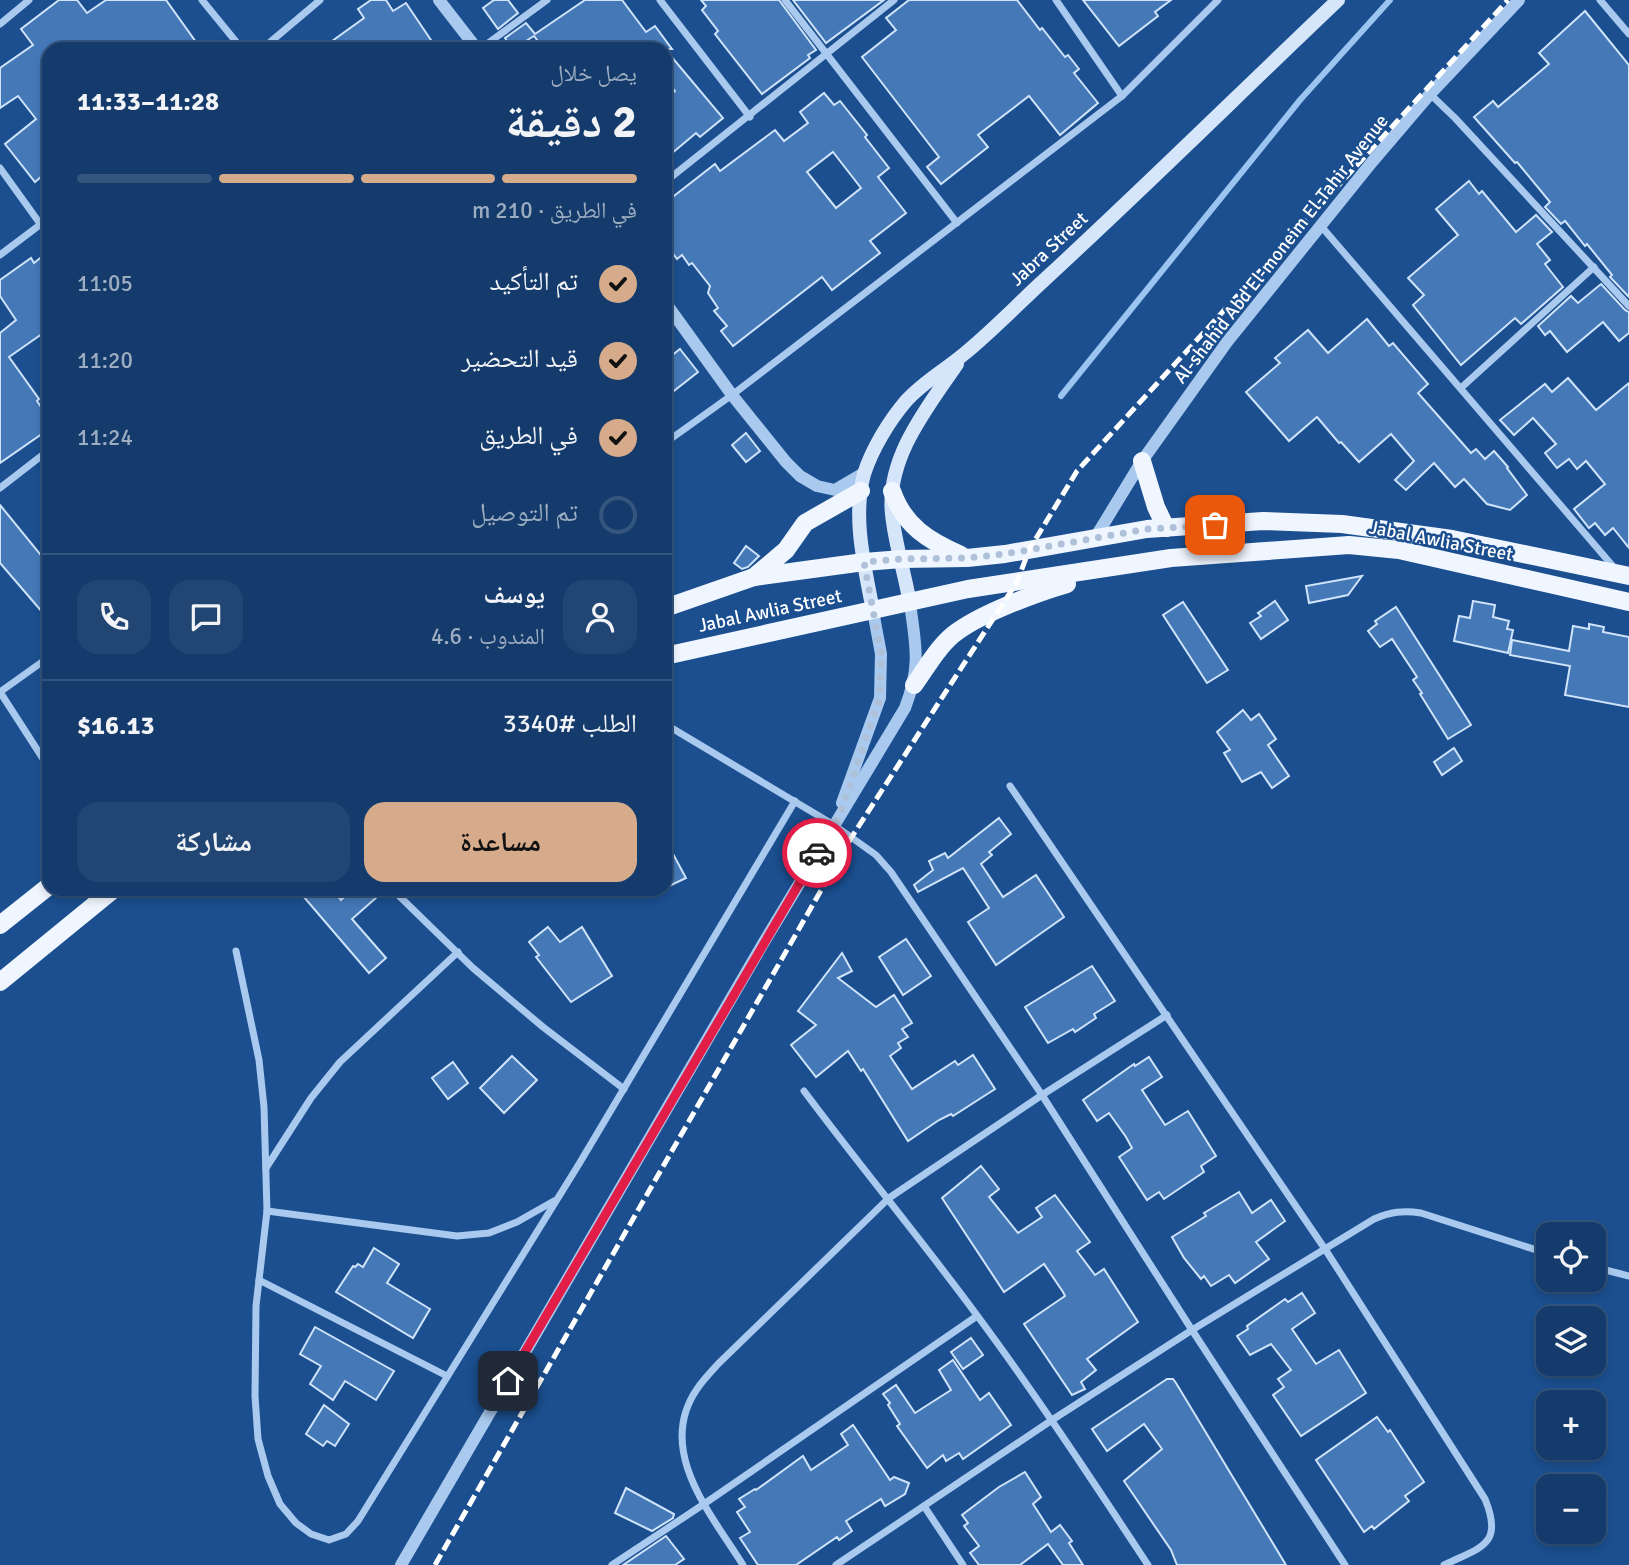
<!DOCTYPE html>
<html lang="ar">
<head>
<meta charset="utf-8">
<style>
  body { margin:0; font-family:Signika,"Noto Naskh Arabic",sans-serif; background:#214673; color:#f1f3f6; direction:rtl; height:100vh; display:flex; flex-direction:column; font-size:26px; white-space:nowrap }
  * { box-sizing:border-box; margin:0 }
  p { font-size:23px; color:#9dadc1 }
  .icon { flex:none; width:38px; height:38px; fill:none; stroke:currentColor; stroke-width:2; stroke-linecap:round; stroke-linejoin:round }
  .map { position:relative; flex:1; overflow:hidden; direction:ltr }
  .details { position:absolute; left:42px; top:42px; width:630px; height:854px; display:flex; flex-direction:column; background:#143b6b; border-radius:21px; box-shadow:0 4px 10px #0003,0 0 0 2px #33557e; direction:rtl }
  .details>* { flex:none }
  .controls { position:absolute; left:1536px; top:1222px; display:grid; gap:14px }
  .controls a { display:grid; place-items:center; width:70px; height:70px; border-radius:14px; background:#143b6b; box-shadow:0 4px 10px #0003,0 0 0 2px #33557e; font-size:35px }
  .pin { position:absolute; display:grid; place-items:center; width:60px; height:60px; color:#fff; margin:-30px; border-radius:14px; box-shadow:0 4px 10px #0006 }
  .courier { position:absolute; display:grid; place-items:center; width:70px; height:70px; margin:-35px; border:5px solid #e11d48; border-radius:50%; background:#fff; color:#222; box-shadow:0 2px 9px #0007 }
  .head em { font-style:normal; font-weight:700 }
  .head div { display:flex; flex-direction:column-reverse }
  .head { display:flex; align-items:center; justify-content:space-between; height:119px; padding:0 35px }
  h1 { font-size:46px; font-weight:700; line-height:52px }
  .bar { display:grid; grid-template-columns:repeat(4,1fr); gap:10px 7px; align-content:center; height:84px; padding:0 35px }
  .bar i { height:9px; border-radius:5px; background:#33557e }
  .bar .current { background:#d6ab8b }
  .bar p { grid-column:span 4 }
  .line { display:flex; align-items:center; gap:18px; padding:0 35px; border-top:2px solid #33557e }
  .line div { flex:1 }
  .round { display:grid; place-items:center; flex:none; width:74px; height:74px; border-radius:21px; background:#214673 }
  ol { padding:0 35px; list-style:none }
  li { display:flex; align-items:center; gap:21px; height:77px }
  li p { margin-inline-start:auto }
  li .icon { padding:7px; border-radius:50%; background:#d6ab8b; color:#111; stroke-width:4 }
  li:last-child { color:#9dadc1 }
  li i { width:38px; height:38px; border:4px solid #33557e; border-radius:50% }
  .cta { display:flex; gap:14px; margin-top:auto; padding:14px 35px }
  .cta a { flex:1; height:80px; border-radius:21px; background:#d6ab8b; color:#111; font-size:28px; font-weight:700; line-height:80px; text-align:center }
  .cta a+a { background:#214673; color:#f1f3f6 }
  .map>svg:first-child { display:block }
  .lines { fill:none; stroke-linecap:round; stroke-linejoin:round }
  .stream { stroke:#9cc4f0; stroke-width:6 }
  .building { fill:#4478b7; stroke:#cfe3fa; stroke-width:2; fill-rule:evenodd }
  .minor { stroke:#a9c9ee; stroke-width:7 }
  .tertiary { stroke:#a9c9ee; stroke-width:12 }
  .secondary { stroke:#d6e6fa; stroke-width:14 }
  .primary { stroke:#f0f6ff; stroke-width:18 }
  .rail { stroke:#fff; stroke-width:5; stroke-dasharray:12 5; stroke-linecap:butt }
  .done { stroke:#afc1d8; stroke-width:7; stroke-dasharray:0 12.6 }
  .route { stroke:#e11d48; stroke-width:9 }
  .labels { text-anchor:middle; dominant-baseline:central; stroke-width:5; stroke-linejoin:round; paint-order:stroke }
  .street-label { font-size:19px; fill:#fff; stroke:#1b4f8f }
</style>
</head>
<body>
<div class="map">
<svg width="1629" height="1565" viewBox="0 0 1629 1565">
  <rect width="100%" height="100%" fill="#1b4f8f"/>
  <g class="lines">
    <path class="stream" d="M 1061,396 L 1300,100 L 1390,0"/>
  </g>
  <g class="building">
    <path d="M 59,0 L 77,0 L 87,13 L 106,0 L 166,0 L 201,49 L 49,49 L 49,170 L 35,182 L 5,144 L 36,119 L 18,96 L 0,108 L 0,68 L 33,45 L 21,29 Z"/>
    <path d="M 371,0 L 386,0 L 393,11 L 406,3 L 437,49 L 321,49 L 364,18 L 358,9 Z"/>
    <path d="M 494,0 L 508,0 L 518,13 L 498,29 L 483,8 Z"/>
    <path d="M 585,0 L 622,0 L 646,32 L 655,26 L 672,49 L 544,49 L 534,36 L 513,49 L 505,38 L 526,23 L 535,34 Z"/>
    <path d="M 701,0 L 779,0 L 816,50 L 808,55 L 810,58 L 762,94 L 715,34 L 718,31 L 702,10 L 706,6 Z"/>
    <path d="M 793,0 L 884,0 L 826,43 Z"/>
    <path d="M 909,0 L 1017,0 L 1040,30 L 1042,28 L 1065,57 L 1068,55 L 1079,69 L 1074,73 L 1098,103 L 1060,135 L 1029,96 L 978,135 L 988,147 L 941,184 L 927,167 L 939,157 L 862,57 L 896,30 L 886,18 Z"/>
    <path d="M 1083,0 L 1171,0 L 1155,12 L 1158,16 L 1119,46 Z"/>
    <path d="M 1585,11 L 1629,65 L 1629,297 L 1610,277 L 1612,275 L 1587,244 L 1585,246 L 1565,221 L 1561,224 L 1545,207 L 1550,202 L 1517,162 L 1515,163 L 1474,117 L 1493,101 L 1498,107 L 1549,64 L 1539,53 Z"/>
    <path d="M 665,49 L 723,118 L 700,137 L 696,133 L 665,159 L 665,122 L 673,115 L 665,106 L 665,99 L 675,91 L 665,78 Z"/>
    <path d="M 824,93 L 834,105 L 840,101 L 867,135 L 865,137 L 889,168 L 878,177 L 906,213 L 870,241 L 880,253 L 832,290 L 822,277 L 733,346 L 721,331 L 727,326 L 714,311 L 718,308 L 708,293 L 710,286 L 692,263 L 689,265 L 682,255 L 677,259 L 665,243 L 665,203 L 715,164 L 720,171 L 775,130 L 784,141 L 808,123 L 800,112 ZM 833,152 L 861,188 L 836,208 L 807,172 Z"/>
    <path d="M 1469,181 L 1479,194 L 1482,191 L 1516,232 L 1536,215 L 1552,232 L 1537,244 L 1550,260 L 1545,264 L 1563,287 L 1521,324 L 1515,318 L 1461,365 L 1413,305 L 1424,295 L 1408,278 L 1458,235 L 1436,209 Z"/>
    <path d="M 49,251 L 49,329 L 9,357 L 39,399 L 37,401 L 49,419 L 49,429 L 0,463 L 0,333 L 16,320 L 0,296 L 0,280 L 31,258 L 34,263 Z"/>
    <path d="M 1601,284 L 1625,310 L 1629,312 L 1629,333 L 1619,341 L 1603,322 L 1567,352 L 1550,331 L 1545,335 L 1538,326 L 1571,296 L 1578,303 Z"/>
    <path d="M 1367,319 L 1389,346 L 1393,343 L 1428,384 L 1418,393 L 1471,453 L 1476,449 L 1485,459 L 1494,451 L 1508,467 L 1507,468 L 1527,495 L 1510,510 L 1487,504 L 1464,479 L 1455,487 L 1434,463 L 1406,490 L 1395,480 L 1414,461 L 1391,434 L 1359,462 L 1341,442 L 1339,443 L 1317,417 L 1289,441 L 1246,392 L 1280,363 L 1275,358 L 1308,330 L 1328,353 Z"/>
    <path d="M 680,349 L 698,372 L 665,398 L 665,361 Z"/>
    <path d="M 1568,378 L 1596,410 L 1629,383 L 1629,548 L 1613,528 L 1605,535 L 1595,523 L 1589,528 L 1574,509 L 1605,484 L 1586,461 L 1577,469 L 1569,459 L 1557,468 L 1545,453 L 1556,444 L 1533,418 L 1514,435 L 1500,420 L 1545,384 L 1552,392 Z"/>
    <path d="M 746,433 L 760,451 L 746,462 L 732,445 Z"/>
    <path d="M 0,505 L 49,565 L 49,620 L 0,563 Z"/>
    <path d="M 746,546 L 759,556 L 748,567 L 742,569 L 734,563 Z"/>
    <path d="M 1362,576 L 1348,595 L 1309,603 L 1306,586 Z"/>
    <path d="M 1275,601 L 1288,620 L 1261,639 L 1250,623 L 1261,616 L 1258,613 Z"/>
    <path d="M 1473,601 L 1495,605 L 1493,617 L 1509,621 L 1507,629 L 1513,630 L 1508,653 L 1454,641 L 1459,616 L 1470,618 Z"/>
    <path d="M 1183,602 L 1228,670 L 1207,683 L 1163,615 Z"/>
    <path d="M 1396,607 L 1471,725 L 1448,739 L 1420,694 L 1422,693 L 1413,680 L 1417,677 L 1392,639 L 1380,647 L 1368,631 L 1377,624 L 1375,621 Z"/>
    <path d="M 1589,624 L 1604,627 L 1603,632 L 1629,637 L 1629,707 L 1565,695 L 1570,666 L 1510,655 L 1512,640 L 1569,651 L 1573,626 L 1589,629 Z"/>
    <path d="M 1243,710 L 1251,720 L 1259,714 L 1276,739 L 1268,745 L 1289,776 L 1272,788 L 1261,772 L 1242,782 L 1224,753 L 1230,750 L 1217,732 Z"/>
    <path d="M 1454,748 L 1462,761 L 1442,775 L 1434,762 Z"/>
    <path d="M 999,818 L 1011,834 L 989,852 L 992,855 L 981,864 L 1003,897 L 1036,875 L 1064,917 L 996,965 L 968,922 L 989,908 L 963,868 L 918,892 L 914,885 L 933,870 L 929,861 L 945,853 L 948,858 Z"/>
    <path d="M 665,839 L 686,878 L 665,888 Z"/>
    <path d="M 297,889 L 332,889 L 341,900 L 353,889 L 386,889 L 352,919 L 386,958 L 369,973 Z"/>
    <path d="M 548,927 L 560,942 L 582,927 L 612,976 L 571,1002 L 536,957 L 539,955 L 529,942 Z"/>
    <path d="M 906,939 L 931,976 L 903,995 L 879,957 Z"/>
    <path d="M 842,953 L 852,971 L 838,978 L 876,1007 L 894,995 L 912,1023 L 902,1029 L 908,1037 L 898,1043 L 901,1048 L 890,1056 L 912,1089 L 955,1061 L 958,1065 L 973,1055 L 995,1089 L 953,1116 L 951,1114 L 939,1120 L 908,1141 L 863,1069 L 861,1071 L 848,1051 L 816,1077 L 791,1045 L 816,1025 L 798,1011 Z"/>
    <path d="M 1092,966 L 1115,1001 L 1094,1014 L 1096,1018 L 1075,1032 L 1073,1029 L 1048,1043 L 1025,1007 Z"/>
    <path d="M 512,1056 L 537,1080 L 504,1113 L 480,1088 Z"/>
    <path d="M 1149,1057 L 1162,1077 L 1142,1090 L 1165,1125 L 1188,1111 L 1216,1156 L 1201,1166 L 1204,1172 L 1164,1199 L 1159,1192 L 1147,1200 L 1119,1157 L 1132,1148 L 1126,1137 L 1109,1113 L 1097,1121 L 1083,1100 L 1134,1064 L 1135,1066 Z"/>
    <path d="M 453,1062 L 468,1083 L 448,1099 L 432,1078 Z"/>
    <path d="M 981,1166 L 999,1189 L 989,1197 L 1018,1233 L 1042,1217 L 1036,1208 L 1055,1195 L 1090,1242 L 1077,1251 L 1095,1275 L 1104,1269 L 1138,1322 L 1087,1359 L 1096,1370 L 1081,1382 L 1085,1389 L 1072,1395 L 1024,1324 L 1065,1296 L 1063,1292 L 1044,1264 L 1004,1292 L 942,1198 Z"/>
    <path d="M 1239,1192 L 1252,1213 L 1271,1200 L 1285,1221 L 1256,1242 L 1269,1259 L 1235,1283 L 1229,1275 L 1211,1286 L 1204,1276 L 1201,1279 L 1184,1258 L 1172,1237 L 1206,1216 L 1204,1213 Z"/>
    <path d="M 374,1248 L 399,1264 L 387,1283 L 430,1309 L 413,1338 L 336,1292 L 353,1266 L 355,1267 L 358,1264 L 363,1267 Z"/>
    <path d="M 1302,1293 L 1315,1313 L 1292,1329 L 1316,1364 L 1339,1350 L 1366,1393 L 1301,1436 L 1273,1395 L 1284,1387 L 1278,1379 L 1291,1370 L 1271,1344 L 1250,1355 L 1237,1336 L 1248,1329 L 1247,1326 L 1285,1299 L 1288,1302 Z"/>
    <path d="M 315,1327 L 394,1371 L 376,1400 L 345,1381 L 333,1400 L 310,1384 L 321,1366 L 300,1354 Z"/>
    <path d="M 971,1338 L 983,1355 L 963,1369 L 951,1352 Z"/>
    <path d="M 953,1360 L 980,1400 L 989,1393 L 1011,1425 L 963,1459 L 959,1453 L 946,1461 L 943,1455 L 927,1468 L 897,1426 L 900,1424 L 888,1405 L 890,1403 L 883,1394 L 896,1385 L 915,1413 L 951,1390 L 939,1370 Z"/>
    <path d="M 1167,1379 L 1173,1379 L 1176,1383 L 1286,1565 L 1177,1565 L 1171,1550 L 1124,1481 L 1162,1449 L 1144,1424 L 1107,1451 L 1092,1429 Z"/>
    <path d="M 324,1405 L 349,1424 L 335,1446 L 327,1441 L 323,1446 L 306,1434 Z"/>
    <path d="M 1377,1417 L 1388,1432 L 1390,1430 L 1424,1482 L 1405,1496 L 1409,1501 L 1374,1529 L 1372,1526 L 1364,1532 L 1316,1460 Z"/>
    <path d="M 853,1425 L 890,1480 L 894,1477 L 909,1483 L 905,1494 L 885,1506 L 881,1499 L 846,1521 L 852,1531 L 839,1540 L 837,1537 L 796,1565 L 758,1565 L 740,1538 L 750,1532 L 737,1512 L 745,1507 L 739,1499 L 755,1489 L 756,1490 L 803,1456 L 811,1470 L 848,1445 L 841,1434 Z"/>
    <path d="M 1025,1472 L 1041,1497 L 1033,1504 L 1051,1532 L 1060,1525 L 1072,1541 L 1069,1543 L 1083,1565 L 1063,1565 L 1048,1544 L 1020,1565 L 979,1565 L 970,1553 L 979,1546 L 964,1526 L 968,1523 L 962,1515 L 999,1487 Z"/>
    <path d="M 626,1488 L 674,1514 L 673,1518 L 652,1531 L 615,1513 Z"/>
    <path d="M 666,1536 L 684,1559 L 675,1565 L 623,1565 Z"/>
  </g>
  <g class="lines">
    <g class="minor">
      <path d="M 202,0 L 242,49"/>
      <path d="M 660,0 L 750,117"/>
      <path d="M 785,0 L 957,223"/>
      <path d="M 1056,0 L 1122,96"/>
      <path d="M 1600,0 L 1629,34"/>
      <path d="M 0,24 L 29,0"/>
      <path d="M 262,49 L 320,0"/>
      <path d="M 480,49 L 547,0"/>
      <path d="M 1430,94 L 1455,118 L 1629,306"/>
      <path d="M 0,168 L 41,225"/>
      <path d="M 665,182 L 894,0"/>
      <path d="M 1321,226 L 1617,571"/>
      <path d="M 0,255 L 49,218"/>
      <path d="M 1462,387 L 1594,267"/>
      <path d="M 665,443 L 732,395 L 1122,96 L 1218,0"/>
      <path d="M 0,488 L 49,450"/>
      <path d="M 0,692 L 49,768"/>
      <path d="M 0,692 L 49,657"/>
      <path d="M 665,724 L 834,825 L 876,855 L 891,872 L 1042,1095 L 1192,1330 L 1345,1565"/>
      <path d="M 1010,786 L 1325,1249 L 1485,1499 C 1504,1545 1481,1547 1444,1565"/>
      <path d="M 392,889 L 473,968 L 543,1027 L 624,1089"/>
      <path d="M 236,951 L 259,1060 L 264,1107 L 267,1211 L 256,1306 L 255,1396 L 258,1439 L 268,1476 L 280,1504 L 296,1523 L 311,1534 L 329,1540 L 346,1534 L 358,1521 L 579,1164 L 795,801"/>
      <path d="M 804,1091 C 860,1166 920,1238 976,1314 C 1037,1396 1092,1480 1148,1565"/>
      <path d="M 266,1168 L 311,1098 L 340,1062 L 458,952"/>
      <path d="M 267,1211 L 457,1236 L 489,1233 L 517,1222 L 554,1201"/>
      <path d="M 1594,1267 L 1629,1276"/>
      <path d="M 259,1280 L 447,1376"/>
      <path d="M 924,1506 L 963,1565"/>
      <path d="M 612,1565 L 704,1504 L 977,1316"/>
      <path d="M 743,1565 C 711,1514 655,1450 697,1389 C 703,1380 711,1372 718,1364 L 889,1198 L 1042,1095 L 1167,1015"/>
      <path d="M 836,1565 L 1052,1420 L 1192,1330 L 1374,1219 C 1390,1212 1403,1210 1421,1213 L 1549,1254"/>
    </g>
    <g class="tertiary">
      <path d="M 439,0 L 477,49"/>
      <path d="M 665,302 L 732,395 L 786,462 L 800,476 L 817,486 L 835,490 L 864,473"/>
      <path d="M 1095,538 L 1142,461 L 1227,342 L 1372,162 L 1430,94 L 1519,0"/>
      <path d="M 842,803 L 880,698 L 881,654 L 873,611"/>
      <path d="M 401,1565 L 764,942 L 905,708 C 921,666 916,647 910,604"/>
    </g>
    <g class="secondary">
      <path d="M 910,604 C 905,574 895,544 892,514 C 886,458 927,408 957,364"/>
      <path d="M 873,611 C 865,567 852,519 864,474 C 872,449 889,421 906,401 C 923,382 945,370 964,354 C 991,332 1016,306 1042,282 C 1142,190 1239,94 1338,0"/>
    </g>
    <g class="primary">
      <path d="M 1142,461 L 1156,507 L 1166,528"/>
      <path d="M 892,491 C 904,526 929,541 961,555"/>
      <path d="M 754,577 L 786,550 L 805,523 L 861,491"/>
      <path d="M 665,608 L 754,577 L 864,562 L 902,559 L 967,558 L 1005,554 L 1147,529 L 1263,521 L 1342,524 L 1452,539 L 1629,576"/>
      <path d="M 665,656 L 968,589 L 1171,558 L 1349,545 L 1399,550 L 1629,602"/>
      <path d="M 914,685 C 927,667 940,643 958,631 C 985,612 1036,593 1067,584"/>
      <path d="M 0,925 L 49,886"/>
      <path d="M 0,982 L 114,889"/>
    </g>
    <path class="rail" d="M 435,1565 L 851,838 L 1017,582 L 1029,550 L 1077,471 L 1508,0"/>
  </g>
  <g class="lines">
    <path class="done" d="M 817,853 L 839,817 L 880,698 L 881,654 L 864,562 L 902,559 L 967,558 L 1005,554 L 1147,529 L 1215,525"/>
    <path class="route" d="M 508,1381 L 817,853"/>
  </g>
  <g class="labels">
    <g class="street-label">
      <text transform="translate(1049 249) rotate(-43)">Jabra Street</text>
      <text transform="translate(1281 249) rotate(-52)">Al-shahid Abd El-moneim El-Tahir Avenue</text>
      <text transform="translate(1441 541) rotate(11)">Jabal Awlia Street</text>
      <text transform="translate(770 611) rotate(-12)">Jabal Awlia Street</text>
    </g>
  </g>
</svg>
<div class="controls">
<a><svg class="icon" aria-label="locate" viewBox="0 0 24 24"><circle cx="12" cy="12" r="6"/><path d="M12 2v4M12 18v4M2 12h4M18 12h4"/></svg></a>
<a><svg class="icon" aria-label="layers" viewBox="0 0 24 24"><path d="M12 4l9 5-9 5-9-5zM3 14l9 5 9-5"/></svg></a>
<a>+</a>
<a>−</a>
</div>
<div class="pin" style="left:1215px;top:525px;background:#ea580c"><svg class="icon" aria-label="bag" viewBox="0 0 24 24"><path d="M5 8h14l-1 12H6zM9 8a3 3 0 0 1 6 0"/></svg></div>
<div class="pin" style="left:508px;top:1381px;background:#1f2937"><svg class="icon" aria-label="home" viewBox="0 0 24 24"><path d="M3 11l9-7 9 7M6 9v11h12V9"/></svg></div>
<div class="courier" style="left:817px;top:853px"><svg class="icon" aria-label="car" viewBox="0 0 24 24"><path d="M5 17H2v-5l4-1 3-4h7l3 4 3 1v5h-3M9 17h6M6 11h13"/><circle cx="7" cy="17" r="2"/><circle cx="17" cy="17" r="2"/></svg></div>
<section class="details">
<div class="head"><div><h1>2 دقيقة</h1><p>يصل خلال</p></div><em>11:28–11:33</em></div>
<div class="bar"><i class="current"></i><i class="current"></i><i class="current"></i><i></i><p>في الطريق · 210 m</p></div>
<ol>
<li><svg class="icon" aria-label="check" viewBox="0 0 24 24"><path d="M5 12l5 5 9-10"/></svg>تم التأكيد<p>11:05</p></li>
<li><svg class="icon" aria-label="check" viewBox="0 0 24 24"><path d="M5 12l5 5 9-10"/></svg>قيد التحضير<p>11:20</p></li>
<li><svg class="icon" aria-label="check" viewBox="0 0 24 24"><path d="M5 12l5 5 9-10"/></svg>في الطريق<p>11:24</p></li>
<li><i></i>تم التوصيل</li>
</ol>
<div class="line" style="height:126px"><a class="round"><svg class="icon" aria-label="person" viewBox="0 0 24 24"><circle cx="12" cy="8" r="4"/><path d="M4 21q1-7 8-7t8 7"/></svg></a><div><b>يوسف</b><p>المندوب · 4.6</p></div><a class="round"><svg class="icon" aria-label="chat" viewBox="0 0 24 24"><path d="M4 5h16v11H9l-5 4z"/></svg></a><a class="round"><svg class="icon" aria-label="phone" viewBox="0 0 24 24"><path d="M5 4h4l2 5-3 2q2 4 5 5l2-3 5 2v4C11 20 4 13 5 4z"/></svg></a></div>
<div class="line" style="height:91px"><div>الطلب #3340</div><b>$16.13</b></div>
<div class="cta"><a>مساعدة</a><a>مشاركة</a></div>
</section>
</div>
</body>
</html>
